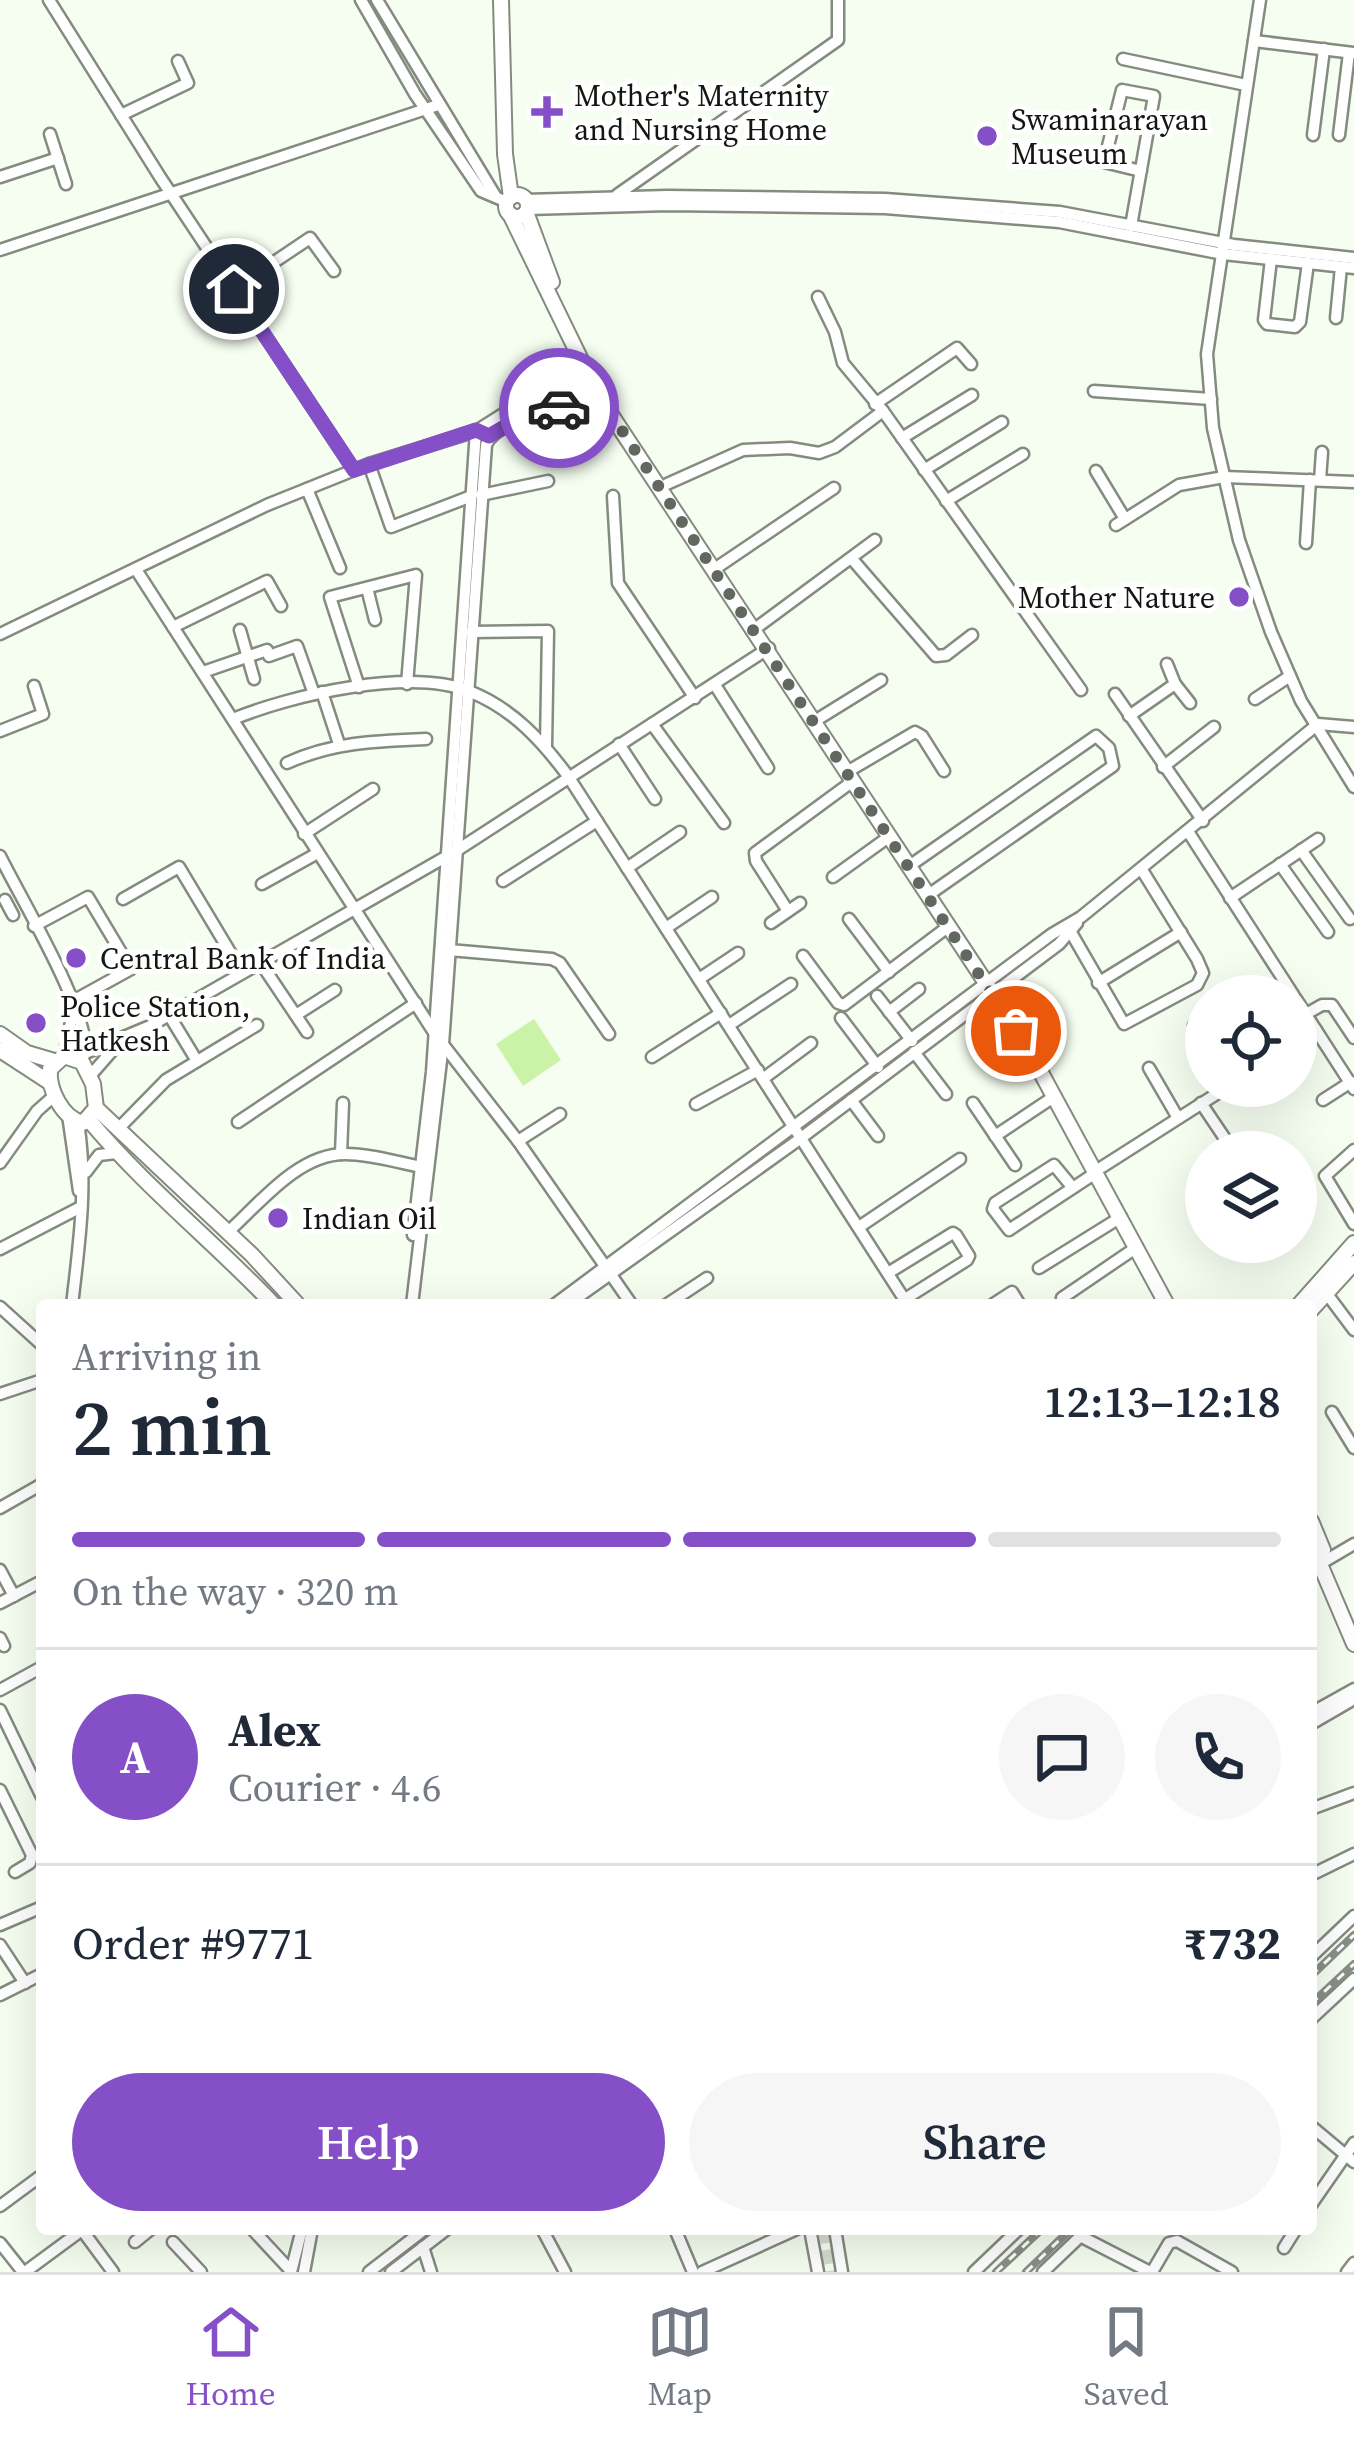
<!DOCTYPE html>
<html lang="en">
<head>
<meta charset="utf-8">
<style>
  body { margin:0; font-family:"Source Serif 4",serif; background:#f6f6f7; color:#1f2937; height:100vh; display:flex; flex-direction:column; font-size:45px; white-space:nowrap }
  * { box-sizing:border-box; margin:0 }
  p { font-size:39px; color:#747a83 }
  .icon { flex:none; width:66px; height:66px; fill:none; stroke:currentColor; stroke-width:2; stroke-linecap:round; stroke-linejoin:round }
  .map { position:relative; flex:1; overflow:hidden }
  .details { position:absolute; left:36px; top:1299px; width:1281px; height:936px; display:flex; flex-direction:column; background:#fff; border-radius:12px; box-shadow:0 12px 48px #0002 }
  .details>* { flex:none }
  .buttons { position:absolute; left:1185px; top:975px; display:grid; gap:24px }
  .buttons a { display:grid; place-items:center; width:132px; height:132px; border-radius:50%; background:#fff; box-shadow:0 12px 48px #0002; font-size:60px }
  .pin { position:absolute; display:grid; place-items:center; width:102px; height:102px; color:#fff; margin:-51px; border:6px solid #fff; border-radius:50%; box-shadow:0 3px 12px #0007 }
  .courier { position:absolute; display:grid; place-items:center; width:120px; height:120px; margin:-60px; border:9px solid #854fc7; border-radius:50%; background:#fff; color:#222; box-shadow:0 3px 15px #0007 }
  .head em { font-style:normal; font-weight:600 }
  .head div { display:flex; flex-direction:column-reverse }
  .head { display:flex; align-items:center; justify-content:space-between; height:204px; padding:0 36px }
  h1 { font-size:78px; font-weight:600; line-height:90px }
  .bar { display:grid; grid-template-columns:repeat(4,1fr); gap:18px 12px; align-content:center; height:144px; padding:0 36px }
  .bar i { height:15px; border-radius:9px; background:#e0e1e3 }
  .bar .active { background:#854fc7 }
  .bar p { grid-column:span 4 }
  .line { display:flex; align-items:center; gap:30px; padding:0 36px; border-top:3px solid #e0e1e3 }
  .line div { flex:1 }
  .round { display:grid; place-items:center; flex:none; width:126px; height:126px; border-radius:63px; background:#f6f6f7 }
  .action { display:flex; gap:24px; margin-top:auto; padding:24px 36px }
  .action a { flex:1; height:138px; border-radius:72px; background:#854fc7; color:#fff; font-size:48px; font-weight:600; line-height:138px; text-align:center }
  .action a+a { background:#f6f6f7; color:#1f2937 }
  .dock { display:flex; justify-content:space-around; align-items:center; height:168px; border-top:3px solid #e0e1e3; background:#fff; font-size:33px; color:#747a83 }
  .dock a { display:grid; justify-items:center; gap:6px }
  .dock .active { color:#854fc7 }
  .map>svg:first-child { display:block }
  .green { fill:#caf3a8 }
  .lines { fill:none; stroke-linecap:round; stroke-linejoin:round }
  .major-tunnel { stroke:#d4dbcf; stroke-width:14; stroke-dasharray:14 7; stroke-linecap:butt }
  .minor-casing { stroke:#848b7f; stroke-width:15 }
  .major-casing { stroke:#848b7f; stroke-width:18 }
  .minor { stroke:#fff; stroke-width:10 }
  .major { stroke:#fff; stroke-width:14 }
  .rail-casing { stroke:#898f86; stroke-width:8 }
  .rail { stroke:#fff; stroke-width:3; stroke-dasharray:9; stroke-linecap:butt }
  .done { stroke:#62675f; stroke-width:12; stroke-dasharray:0 21.6 }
  .route { stroke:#854fc7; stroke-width:15 }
  .poi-dot { fill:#854fc7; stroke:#fff; stroke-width:4.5 }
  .labels { text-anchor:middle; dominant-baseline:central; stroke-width:10; stroke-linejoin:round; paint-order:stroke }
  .poi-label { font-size:30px; fill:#131611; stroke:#fff; text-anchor:start }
</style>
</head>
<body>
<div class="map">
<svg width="1354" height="2272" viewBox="0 0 1354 2272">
  <rect width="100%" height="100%" fill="#f6fef1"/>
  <path class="green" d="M 534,1019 L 561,1060 L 523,1086 L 496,1044 Z"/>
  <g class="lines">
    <path class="major-tunnel" d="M 825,2229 L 832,2272"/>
    <defs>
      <g id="minor">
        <path d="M 49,0 L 160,177 L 354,470"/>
        <path d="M 361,0 L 415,94 L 481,191 L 507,202"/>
        <path d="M 377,0 L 496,197"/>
        <path d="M 1260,0 L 1207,354 L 1213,428 L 1239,540 L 1271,632 L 1301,701 L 1354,787"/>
        <path d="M 1254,41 L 1354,53"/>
        <path d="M 1123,59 L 1246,85"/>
        <path d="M 121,115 L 188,83 L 178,61"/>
        <path d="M 50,134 L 66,184"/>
        <path d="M 1313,135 L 1324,49"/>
        <path d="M 1339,135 L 1349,53"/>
        <path d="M 0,177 L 58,158"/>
        <path d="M 617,195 L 838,40 L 838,0"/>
        <path d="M 526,200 L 667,196 L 885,199 L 1060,212 L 1234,245 L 1354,258"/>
        <path d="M 528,209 L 668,205 L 885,208 L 1059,222 L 1223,254 L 1354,268"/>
        <path d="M 1131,226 L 1154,96 L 1122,90 L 1104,162 L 1141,171"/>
        <path d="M 0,250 L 438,105"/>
        <path d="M 1271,259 L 1264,320 L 1267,324 L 1295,327 L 1300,322 L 1308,263"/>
        <path d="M 234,289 L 310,238 L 334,271"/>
        <path d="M 818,297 L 835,332 L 843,363 L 883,411"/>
        <path d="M 1336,318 L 1341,267"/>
        <path d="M 1094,391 L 1211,399"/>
        <path d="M 875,404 L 957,348 L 971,364"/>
        <path d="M 902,438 L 972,395"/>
        <path d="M 369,464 L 391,527 L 469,497"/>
        <path d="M 924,470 L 1002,422"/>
        <path d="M 1096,471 L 1125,519"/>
        <path d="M 1320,480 L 1322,452"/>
        <path d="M 667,484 L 743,450 L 790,448 L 819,453 L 835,447 L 883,411 L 1081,690"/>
        <path d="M 307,489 L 340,568"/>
        <path d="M 481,495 L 548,481"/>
        <path d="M 613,496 L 618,583 L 695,698"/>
        <path d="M 946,501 L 1023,454"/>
        <path d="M 1116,525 L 1179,485 L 1224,477 L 1354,482"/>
        <path d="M 1306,543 L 1310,480"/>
        <path d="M 852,559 L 936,656 L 946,655 L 972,635"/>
        <path d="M 719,566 L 834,488"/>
        <path d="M 137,571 L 435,1034 L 518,1141 L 632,1305"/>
        <path d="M 367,588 L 375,620"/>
        <path d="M 173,627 L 267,581 L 281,606"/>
        <path d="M 240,630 L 254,679"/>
        <path d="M 752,631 L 875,540"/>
        <path d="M 471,632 L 548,631 L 546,746"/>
        <path d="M 0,634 L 267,505 L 369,464 L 476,431 L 503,414 L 601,381"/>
        <path d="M 203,672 L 267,650 L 269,656 L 297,646 L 314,694"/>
        <path d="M 1175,684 L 1190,703"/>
        <path d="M 715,685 L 768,768"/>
        <path d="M 359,687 L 330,597 L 416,575 L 407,684"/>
        <path d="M 322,692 L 339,744"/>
        <path d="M 1115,694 L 1203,821"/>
        <path d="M 1255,699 L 1290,676"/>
        <path d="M 1129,716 L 1175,684 L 1167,664"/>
        <path d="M 233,719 C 292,695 410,667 471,692 C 513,709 542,741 568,776 L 908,1305"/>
        <path d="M 818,719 L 881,680"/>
        <path d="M 652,724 L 724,823"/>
        <path d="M 0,731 L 43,714 L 34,686"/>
        <path d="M 619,744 L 655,799"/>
        <path d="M 287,763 C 333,742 376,741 426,739"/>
        <path d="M 1163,767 L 1214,727"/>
        <path d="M 852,769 L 915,732 L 922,736 L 944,771"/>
        <path d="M 1189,833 L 1294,996"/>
        <path d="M 304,834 L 373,789"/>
        <path d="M 1301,850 L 1350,919"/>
        <path d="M 0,856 C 20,897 91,1015 85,1054"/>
        <path d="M 915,862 L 1096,736 L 1109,748 L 1113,766 L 934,891"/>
        <path d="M 1280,864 L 1328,932"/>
        <path d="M 627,868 L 680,832"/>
        <path d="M 833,877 L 890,836"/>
        <path d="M 503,881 L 597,821"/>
        <path d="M 262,884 L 316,854"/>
        <path d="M 1230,898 L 1318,839"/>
        <path d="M 123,899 L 179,867 L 242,972"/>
        <path d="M 5,900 L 13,915"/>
        <path d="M 788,911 L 756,861 L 755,853 L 853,781"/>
        <path d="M 849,919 L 889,972"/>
        <path d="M 771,923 L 800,903"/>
        <path d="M 34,926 L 88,897 L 131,969 L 73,1001"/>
        <path d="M 666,928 L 712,897"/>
        <path d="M 1069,929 L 1124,1024 L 1197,985 L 1203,973 L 1197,959 L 1142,870"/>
        <path d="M 449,950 L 552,959 L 560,963 L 609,1034"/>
        <path d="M 803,956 L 838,1003 L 844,1005 L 949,926"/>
        <path d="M 260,962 L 307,1032"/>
        <path d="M 699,979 L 738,953"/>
        <path d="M 1098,983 L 1181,932"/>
        <path d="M 877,996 L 912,1041"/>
        <path d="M 1296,999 L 1354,1089"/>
        <path d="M 889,1012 L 919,989"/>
        <path d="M 1306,1014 L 1322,1005 L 1332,1005 L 1354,1038"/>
        <path d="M 169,1015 L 197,1061"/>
        <path d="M 296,1015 L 335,990"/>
        <path d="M 841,1018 L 878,1067"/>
        <path d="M 729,1025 L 791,984"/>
        <path d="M 1194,1025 L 1206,1047"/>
        <path d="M 1296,1043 L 1316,1030"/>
        <path d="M 914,1052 L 946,1094"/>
        <path d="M 64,1056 L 74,1007"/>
        <path d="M 76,1057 L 150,1026 L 456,851 L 769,648"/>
        <path d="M 652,1057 L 721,1013"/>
        <path d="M 1149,1068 L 1178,1118"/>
        <path d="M 90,1076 L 118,1044"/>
        <path d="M 764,1078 L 811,1043"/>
        <path d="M 851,1100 L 878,1136"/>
        <path d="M 1323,1100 L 1351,1082"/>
        <path d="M 973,1103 L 1015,1165"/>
        <path d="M 1201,1103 L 1234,1152"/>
        <path d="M 696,1104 L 758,1070"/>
        <path d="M 68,1115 L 79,1191"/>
        <path d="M 238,1122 L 416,1003"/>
        <path d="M 117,1130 L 166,1080 L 257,1025"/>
        <path d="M 995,1136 L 1055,1096"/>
        <path d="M 518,1141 L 560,1114"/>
        <path d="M 1354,1150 L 1325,1176 L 1354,1224"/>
        <path d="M 341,1154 L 343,1103"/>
        <path d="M 0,1163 L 37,1111 L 55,1095"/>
        <path d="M 1102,1167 L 1229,1086"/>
        <path d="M 86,1172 L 99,1155 L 116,1153"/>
        <path d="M 1073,1188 L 1054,1165 L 995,1203 L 993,1209 L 1009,1230 L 1097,1172"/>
        <path d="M 859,1227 L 960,1159"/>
        <path d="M 228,1232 C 260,1203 298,1154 345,1154 C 370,1154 397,1162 421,1167"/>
        <path d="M 413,1235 L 432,1072 L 476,431"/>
        <path d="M 0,1249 L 79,1208"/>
        <path d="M 1039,1268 L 1121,1217"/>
        <path d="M 888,1273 L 953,1233 L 956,1235 L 969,1256 L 967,1260 L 905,1299"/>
        <path d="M 1327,1294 L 1354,1330"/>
        <path d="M 1062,1298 L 1137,1247"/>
        <path d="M 72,1305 C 79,1245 88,1182 78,1123"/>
        <path d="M 412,1305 L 443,1044 L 486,445 C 496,418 578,403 606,391"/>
        <path d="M 554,1305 L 1052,934 L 1081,917 L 1318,724 L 1354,727"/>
        <path d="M 567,1305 L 797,1141 L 1059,944 L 1077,923"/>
        <path d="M 666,1305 L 707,1278"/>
        <path d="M 992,1305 L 1012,1292 L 1020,1305"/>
        <path d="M 0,1307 L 42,1345"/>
        <path d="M 0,1394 L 42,1380"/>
        <path d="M 1332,1412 L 1354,1448"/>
        <path d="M 0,1508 L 42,1484"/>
        <path d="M 1320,1564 L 1354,1544"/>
        <path d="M 0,1570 L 14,1596"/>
        <path d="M 0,1603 L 42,1581"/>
        <path d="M 0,1638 L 4,1646"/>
        <path d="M 0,1690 L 42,1667"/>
        <path d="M 0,1710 L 42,1797"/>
        <path d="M 1311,1713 L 1354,1689"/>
        <path d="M 1311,1724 L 1354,1699"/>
        <path d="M 0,1790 L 32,1855 L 30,1863 L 15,1872"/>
        <path d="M 1311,1809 L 1354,1793"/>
        <path d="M 1311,1875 L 1354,1854"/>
        <path d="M 0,1925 L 42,1907"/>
        <path d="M 0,1945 L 25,1983"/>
        <path d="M 1311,1957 L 1354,1916"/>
        <path d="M 0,1995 L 42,1974"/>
        <path d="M 1311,2019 L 1354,1979"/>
        <path d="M 1311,2126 L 1354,2162"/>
        <path d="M 1311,2205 L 1354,2143"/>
        <path d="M 0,2206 L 42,2175"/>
        <path d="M 252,2229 L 291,2271"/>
        <path d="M 542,2229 L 565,2272"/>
        <path d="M 675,2229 L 693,2272"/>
        <path d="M 810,2229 L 818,2272"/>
        <path d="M 835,2229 L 842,2272"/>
        <path d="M 1080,2236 L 1150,2272"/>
        <path d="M 135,2242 L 151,2229"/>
        <path d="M 173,2242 L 201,2272"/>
        <path d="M 0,2243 L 23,2272"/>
        <path d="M 423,2247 L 431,2272"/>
        <path d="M 1284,2248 L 1296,2229"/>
        <path d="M 25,2272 L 82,2230 L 113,2272"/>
        <path d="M 291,2272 L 302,2229"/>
        <path d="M 304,2272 L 312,2229"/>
        <path d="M 369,2272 L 425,2229"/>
        <path d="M 391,2272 L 447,2229"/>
        <path d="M 702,2272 L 797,2229"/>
        <path d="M 974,2272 L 1019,2229"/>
        <path d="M 1043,2272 L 1088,2229"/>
        <path d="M 1152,2272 L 1169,2243 L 1177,2241 L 1232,2272"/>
        <path d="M 1347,2272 L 1354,2263"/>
      </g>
      <g id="major">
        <path d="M 501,0 L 505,154 L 511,197"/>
        <circle cx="517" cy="206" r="11"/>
        <path d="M 526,212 L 552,282"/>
        <path d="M 510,214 L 598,395 L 986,983 L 1039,1069 L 1167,1305"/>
        <path d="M 0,1034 L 27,1053 L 54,1061"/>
        <path d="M 0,1050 L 49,1082"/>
        <path d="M 64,1056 L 82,1062 L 93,1084 L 96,1108 L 83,1123 C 62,1118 48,1089 50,1069 Z"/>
        <path d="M 96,1108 L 252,1255 L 298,1305"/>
        <path d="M 89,1120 C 145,1187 214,1242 274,1305"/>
        <path d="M 1299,1305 L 1354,1243"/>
        <path d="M 1311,1310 L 1354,1263"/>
        <path d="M 1311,1521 L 1323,1550"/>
        <path d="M 1311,1543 L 1354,1644"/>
      </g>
    </defs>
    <use href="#minor" class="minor-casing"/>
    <use href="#major" class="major-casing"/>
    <use href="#minor" class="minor"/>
    <use href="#major" class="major"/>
    <defs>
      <g id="rail">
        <path d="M 1311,1976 L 1354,1935"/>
        <path d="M 1311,2004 L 1354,1964"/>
        <path d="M 996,2272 L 1042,2229"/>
        <path d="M 1026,2272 L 1071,2229"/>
      </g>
    </defs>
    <use href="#rail" class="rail-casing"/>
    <use href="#rail" class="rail"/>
  </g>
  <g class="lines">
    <path class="done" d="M 559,408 L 598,394 L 1016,1031"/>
    <path class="route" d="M 234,289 L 354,470 L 476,430 L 489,436 L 508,425 L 559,408"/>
  </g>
  <g class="poi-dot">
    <path d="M541 94h12v12h12v12h-12v12h-12v-12h-12v-12h12z"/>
    <circle cx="987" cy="136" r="12"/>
    <circle cx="1239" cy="597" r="12"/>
    <circle cx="76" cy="958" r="12"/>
    <circle cx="36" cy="1023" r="12"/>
    <circle cx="278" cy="1218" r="12"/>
  </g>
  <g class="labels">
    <g class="poi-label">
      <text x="574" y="95">Mother's Maternity<tspan x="574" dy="34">and Nursing Home</tspan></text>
      <text x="1011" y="119">Swaminarayan<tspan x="1011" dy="34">Museum</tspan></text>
      <text x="1215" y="597" text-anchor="end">Mother Nature</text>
      <text x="100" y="958">Central Bank of India</text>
      <text x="60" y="1006">Police Station,<tspan x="60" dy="34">Hatkesh</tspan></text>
      <text x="302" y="1218">Indian Oil</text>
    </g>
  </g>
</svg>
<div class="buttons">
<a><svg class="icon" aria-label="locate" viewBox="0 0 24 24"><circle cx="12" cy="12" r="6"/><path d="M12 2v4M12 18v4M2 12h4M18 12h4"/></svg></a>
<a><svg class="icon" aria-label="layers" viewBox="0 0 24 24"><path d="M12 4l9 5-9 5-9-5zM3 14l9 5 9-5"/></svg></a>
</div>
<div class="pin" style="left:1016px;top:1031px;background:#ea580c"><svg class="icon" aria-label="bag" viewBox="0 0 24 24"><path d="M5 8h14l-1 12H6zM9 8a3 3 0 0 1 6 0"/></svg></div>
<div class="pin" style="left:234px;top:289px;background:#1f2937"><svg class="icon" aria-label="home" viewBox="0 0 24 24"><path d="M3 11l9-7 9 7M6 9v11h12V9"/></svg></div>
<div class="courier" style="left:559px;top:408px"><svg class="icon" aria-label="car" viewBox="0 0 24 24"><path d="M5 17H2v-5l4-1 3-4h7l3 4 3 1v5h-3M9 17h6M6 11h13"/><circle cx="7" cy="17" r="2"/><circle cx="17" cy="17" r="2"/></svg></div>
<section class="details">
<div class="head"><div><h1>2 min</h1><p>Arriving in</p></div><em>12:13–12:18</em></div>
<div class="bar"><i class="active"></i><i class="active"></i><i class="active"></i><i></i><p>On the way · 320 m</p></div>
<div class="line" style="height:216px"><b class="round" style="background:#854fc7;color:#fff">A</b><div><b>Alex</b><p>Courier · 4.6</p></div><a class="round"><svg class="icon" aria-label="chat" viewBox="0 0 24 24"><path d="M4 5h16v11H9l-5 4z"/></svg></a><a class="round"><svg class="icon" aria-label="phone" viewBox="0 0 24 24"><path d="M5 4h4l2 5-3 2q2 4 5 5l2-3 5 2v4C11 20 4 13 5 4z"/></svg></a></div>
<div class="line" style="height:156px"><div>Order #9771</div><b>₹732</b></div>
<div class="action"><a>Help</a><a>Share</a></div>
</section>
</div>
<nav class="dock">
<a class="active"><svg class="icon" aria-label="home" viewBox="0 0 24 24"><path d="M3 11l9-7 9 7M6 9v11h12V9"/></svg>Home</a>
<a><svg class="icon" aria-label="map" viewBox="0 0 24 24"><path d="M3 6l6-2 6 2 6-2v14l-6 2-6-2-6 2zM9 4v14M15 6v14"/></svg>Map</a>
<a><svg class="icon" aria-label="saved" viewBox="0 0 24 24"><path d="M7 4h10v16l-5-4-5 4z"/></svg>Saved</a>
</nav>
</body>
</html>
